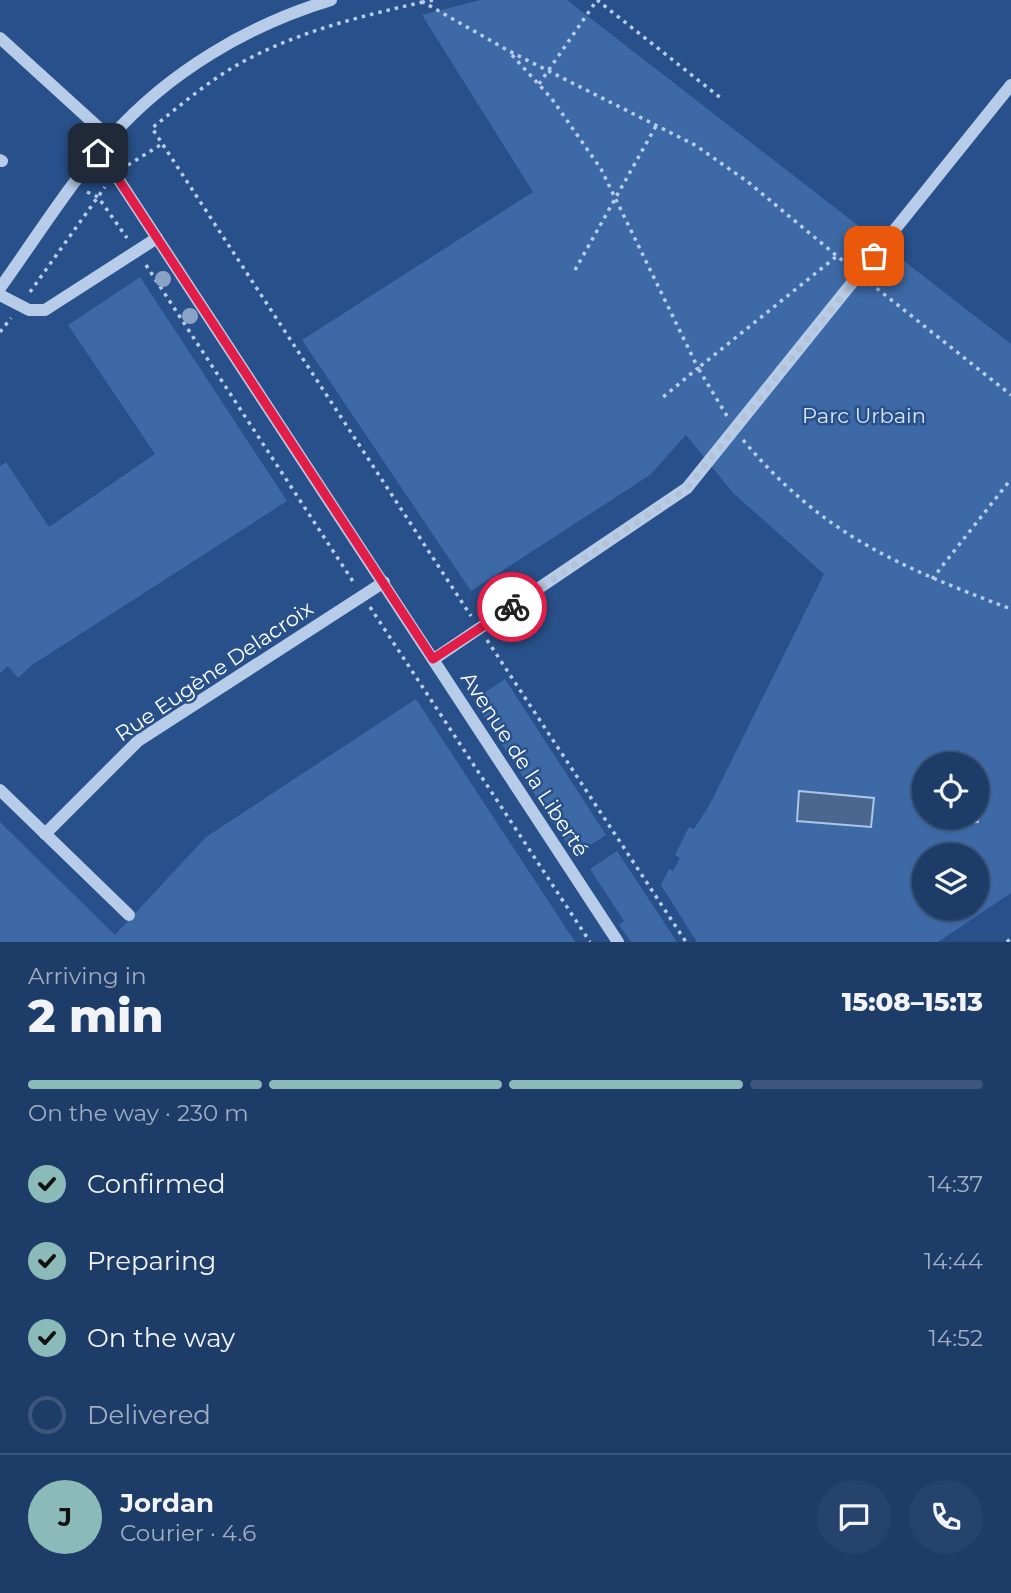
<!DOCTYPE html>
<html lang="en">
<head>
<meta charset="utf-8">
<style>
  body { margin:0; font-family:Montserrat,sans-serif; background:#26436e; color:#f1f3f6; height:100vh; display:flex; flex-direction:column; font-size:26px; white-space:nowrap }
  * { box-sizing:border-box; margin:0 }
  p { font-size:23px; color:#a1adc0 }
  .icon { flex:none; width:38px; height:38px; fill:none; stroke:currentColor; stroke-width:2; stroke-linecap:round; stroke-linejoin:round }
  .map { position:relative; height:942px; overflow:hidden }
  .drawer { display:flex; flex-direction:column; background:#1e3c68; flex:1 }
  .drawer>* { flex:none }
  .controls { position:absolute; left:912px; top:752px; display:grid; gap:14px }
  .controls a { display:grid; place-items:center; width:77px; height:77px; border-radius:50%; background:#1e3c68; box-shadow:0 2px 5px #0004,0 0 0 2px #3c567c; font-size:35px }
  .pin { position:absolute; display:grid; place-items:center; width:60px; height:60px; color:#fff; margin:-30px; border-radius:14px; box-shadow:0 4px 10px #0006 }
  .courier { position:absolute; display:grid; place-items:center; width:70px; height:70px; margin:-35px; border:5px solid #e11d48; border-radius:50%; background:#fff; color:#222; box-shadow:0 2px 9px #0007 }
  .overview em { font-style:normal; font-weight:800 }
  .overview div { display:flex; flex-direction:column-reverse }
  .overview { display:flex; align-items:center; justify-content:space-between; height:119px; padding:0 28px }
  h1 { font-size:46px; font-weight:800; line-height:52px }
  .bar { display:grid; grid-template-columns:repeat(4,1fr); gap:10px 7px; align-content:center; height:84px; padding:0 28px }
  .bar i { height:9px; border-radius:5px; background:#3c567c }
  .bar .on { background:#8bbbb9 }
  .bar p { grid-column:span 4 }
  .line { display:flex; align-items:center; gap:18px; padding:0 28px; border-top:2px solid #3c567c }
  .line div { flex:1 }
  .round { display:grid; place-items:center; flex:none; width:74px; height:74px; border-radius:37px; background:#26436e }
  ol { padding:0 28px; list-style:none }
  li { display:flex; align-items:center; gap:21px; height:77px }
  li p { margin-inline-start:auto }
  li .icon { padding:7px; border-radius:50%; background:#8bbbb9; color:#111; stroke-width:4 }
  li:last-child { color:#a1adc0 }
  li i { width:38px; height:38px; border:4px solid #3c567c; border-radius:50% }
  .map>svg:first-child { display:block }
  .green { fill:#3d6aa6; fill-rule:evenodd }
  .water { fill:#4b6790; stroke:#abc6e9; stroke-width:2 }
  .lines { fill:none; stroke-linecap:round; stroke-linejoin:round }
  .path { stroke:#b6cce9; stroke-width:3.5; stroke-dasharray:3.5 5; stroke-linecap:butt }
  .minor { stroke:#b6cce9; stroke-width:12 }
  .tree { fill:#8aa2c6 }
  .done { stroke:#b4c2d6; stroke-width:7; stroke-dasharray:0 12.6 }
  .route { stroke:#e11d48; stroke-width:9 }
  .labels { text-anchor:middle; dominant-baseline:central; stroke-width:5; stroke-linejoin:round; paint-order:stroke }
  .park-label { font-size:21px; fill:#dae6f7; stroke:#28508a }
  .street-label { font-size:21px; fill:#fff; stroke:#28508a }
</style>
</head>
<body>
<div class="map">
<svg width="1011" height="942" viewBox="0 0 1011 942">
  <rect width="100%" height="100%" fill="#28508a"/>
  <g class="green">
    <path d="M 480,0 L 567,0 L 1011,344 L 1011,893 L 938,942 L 697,942 L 661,885 L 669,869 L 673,871 L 680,858 L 675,855 L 689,827 L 694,829 L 710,804 L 824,574 L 733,493 L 686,435 L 650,475 L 471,591 L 302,340 L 533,192 L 422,15 ZM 924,765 L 976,765 L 976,817 L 924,817 ZM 924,856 L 976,856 L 976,908 L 924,908 Z"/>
    <path d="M 140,277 L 287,501 L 32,665 L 18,678 L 8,666 L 0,673 L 0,466 L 6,462 L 49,527 L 155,454 L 68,325 Z"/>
    <path d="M 505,679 L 606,835 L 574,855 L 473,700 Z"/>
    <path d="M 416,699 L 575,942 L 0,942 L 0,822 L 115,935 L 206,837 Z"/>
    <path d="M 617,851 L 677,942 L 631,942 L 619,925 L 624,921 L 590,869 Z"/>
  </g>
  <g class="water">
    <path d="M 799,791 L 874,798 L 871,827 L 797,821 Z"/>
    <path d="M 977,812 L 978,822 L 934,824 L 934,817 L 976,817 Z"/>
  </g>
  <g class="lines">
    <g class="path">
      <path d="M 433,0 L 423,2 L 509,51 L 695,145 L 748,182 L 837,256"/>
      <path d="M 423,2 C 362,16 304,30 248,59 C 213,77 182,104 152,128 L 471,616"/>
      <path d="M 512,55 L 552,99 L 601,169 L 698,368 L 662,398"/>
      <path d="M 539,84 L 597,0 L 722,99"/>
      <path d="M 128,165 L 162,144"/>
      <path d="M 87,192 L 98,197 L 127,238"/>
      <path d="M 146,265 L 354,583"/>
      <path d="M 575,270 L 656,126"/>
      <path d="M 870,283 L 1011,395"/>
      <path d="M 30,292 L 105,187"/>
      <path d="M 0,332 L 11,318"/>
      <path d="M 727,416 L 698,368 L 837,256 L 848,265"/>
      <path d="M 743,440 C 823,535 898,566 1011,609"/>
      <path d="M 932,579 L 1011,479"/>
      <path d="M 370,607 L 590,942"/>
      <path d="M 487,640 L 686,942"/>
      <path d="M 1007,942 L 1011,938"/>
    </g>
    <g class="minor">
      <path d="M 0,38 L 110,138"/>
      <path d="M 98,153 L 115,174 L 618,942"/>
      <path d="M 0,160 L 2,161"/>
      <path d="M 0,288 C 36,238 70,183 111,137 C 169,72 248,25 331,0"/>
      <path d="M 0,295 L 29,310 L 45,310 L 157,238"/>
      <path d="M 434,659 L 687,488 L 1011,85"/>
      <path d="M 0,790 L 129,915"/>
      <path d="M 45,834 L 138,741 L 384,582"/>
    </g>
  </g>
  <g class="tree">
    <circle cx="163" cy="279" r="8"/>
    <circle cx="190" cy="316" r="8"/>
  </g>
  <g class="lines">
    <path class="done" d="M 512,607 L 687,488 L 874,256"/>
    <path class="route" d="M 98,153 L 115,174 L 433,659 L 512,607"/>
  </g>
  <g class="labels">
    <g class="park-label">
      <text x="864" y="415">Parc Urbain</text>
    </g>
    <g class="street-label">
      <text transform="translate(214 671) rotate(-34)">Rue Eugène Delacroix</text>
      <text transform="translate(525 764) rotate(57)">Avenue de la Liberté</text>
    </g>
  </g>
</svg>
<div class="controls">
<a><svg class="icon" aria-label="locate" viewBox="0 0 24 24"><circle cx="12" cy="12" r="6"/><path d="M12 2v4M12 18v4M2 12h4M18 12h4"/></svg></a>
<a><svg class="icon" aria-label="layers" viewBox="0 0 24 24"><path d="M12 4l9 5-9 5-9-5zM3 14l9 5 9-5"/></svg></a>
</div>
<div class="pin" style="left:874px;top:256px;background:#ea580c"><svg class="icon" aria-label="bag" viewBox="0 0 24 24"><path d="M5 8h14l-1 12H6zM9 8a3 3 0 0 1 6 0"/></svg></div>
<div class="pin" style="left:98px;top:153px;background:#1f2937"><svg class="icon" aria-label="home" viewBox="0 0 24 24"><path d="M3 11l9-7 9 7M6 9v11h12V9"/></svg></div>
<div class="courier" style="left:512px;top:607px"><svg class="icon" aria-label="bike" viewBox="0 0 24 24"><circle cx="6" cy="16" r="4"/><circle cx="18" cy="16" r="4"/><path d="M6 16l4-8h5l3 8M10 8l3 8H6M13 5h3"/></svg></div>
</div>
<section class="drawer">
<div class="overview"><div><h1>2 min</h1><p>Arriving in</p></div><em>15:08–15:13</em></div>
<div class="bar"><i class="on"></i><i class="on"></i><i class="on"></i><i></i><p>On the way · 230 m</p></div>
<ol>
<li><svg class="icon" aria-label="check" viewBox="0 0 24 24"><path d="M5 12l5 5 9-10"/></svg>Confirmed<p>14:37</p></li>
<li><svg class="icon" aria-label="check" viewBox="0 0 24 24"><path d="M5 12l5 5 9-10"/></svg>Preparing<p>14:44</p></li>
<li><svg class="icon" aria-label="check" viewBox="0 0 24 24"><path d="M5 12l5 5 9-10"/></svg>On the way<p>14:52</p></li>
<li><i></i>Delivered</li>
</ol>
<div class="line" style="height:126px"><b class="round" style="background:#8bbbb9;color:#111">J</b><div><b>Jordan</b><p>Courier · 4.6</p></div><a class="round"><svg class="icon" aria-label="chat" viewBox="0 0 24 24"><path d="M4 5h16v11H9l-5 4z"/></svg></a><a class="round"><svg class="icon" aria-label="phone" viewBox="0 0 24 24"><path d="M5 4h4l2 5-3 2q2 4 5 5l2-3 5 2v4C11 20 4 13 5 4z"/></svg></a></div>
</section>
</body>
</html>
